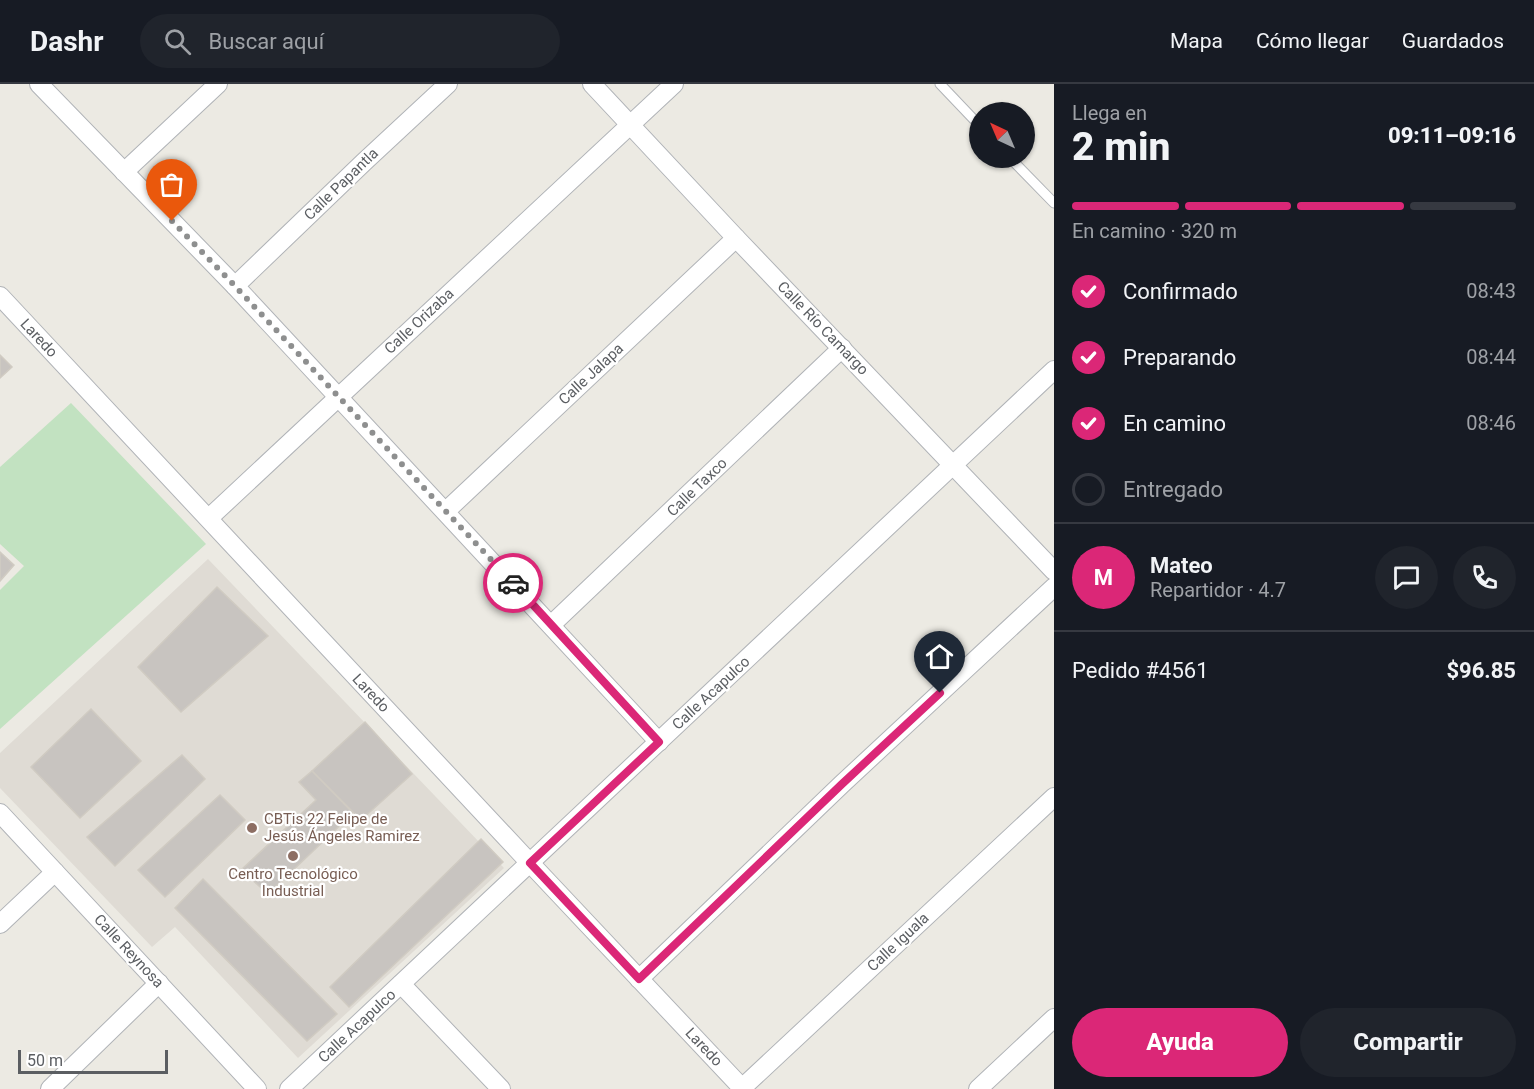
<!DOCTYPE html>
<html lang="es">
<head>
<meta charset="utf-8">
<style>
  body { margin:0; font-family:Roboto,sans-serif; background:#20242c; color:#f1f3f6; height:100vh; display:flex; flex-direction:column; font-size:22px; white-space:nowrap }
  * { box-sizing:border-box; margin:0 }
  p { font-size:20px; color:#9ea1a6 }
  .icon { flex:none; width:33px; height:33px; fill:none; stroke:currentColor; stroke-width:2; stroke-linecap:round; stroke-linejoin:round }
  .map { position:relative; flex:1; overflow:hidden }
  .sheet { display:flex; flex-direction:column; background:#171b24; width:480px }
  .sheet>* { flex:none }
  .needle { width:39px; rotate:316deg }
  .tools { position:absolute; left:969px; top:18px; display:grid; gap:12px }
  .tools a { display:grid; place-items:center; width:66px; height:66px; border-radius:50%; background:#171b24; box-shadow:0 2px 4px #0004; font-size:30px }
  .scale { position:absolute; left:18px; bottom:15px; width:150px; box-sizing:border-box; padding-left:6px; border:3px solid #5b5e62; border-top:0; font-size:16px; line-height:21px; white-space:nowrap; color:#5b5e62; -webkit-text-stroke:4px #fff; paint-order:stroke }
  .pin { position:absolute; display:grid; place-items:center; width:51px; height:51px; color:#fff; margin:-62px -26px; border-radius:50% 50% 50% 0; rotate:-45deg; box-shadow:0 0 6px #0007 }
  .pin .icon { rotate:45deg }
  .courier { position:absolute; display:grid; place-items:center; width:60px; height:60px; margin:-30px; border:4px solid #db2777; border-radius:50%; background:#fff; color:#222; box-shadow:0 2px 8px #0007 }
  .head em { font-style:normal; font-weight:800 }
  .head div { display:flex; flex-direction:column-reverse }
  .head { display:flex; align-items:center; justify-content:space-between; height:102px; padding:0 18px }
  h1 { font-size:39px; font-weight:800; line-height:45px }
  .bar { display:grid; grid-template-columns:repeat(4,1fr); gap:9px 6px; align-content:center; height:72px; padding:0 18px }
  .bar i { height:8px; border-radius:4px; background:#363941 }
  .bar .active { background:#db2777 }
  .bar p { grid-column:span 4 }
  .line { display:flex; align-items:center; gap:15px; padding:0 18px; border-top:2px solid #363941 }
  .line div { flex:1 }
  .round { display:grid; place-items:center; flex:none; width:63px; height:63px; border-radius:32px; background:#20242c }
  ol { padding:0 18px; list-style:none }
  li { display:flex; align-items:center; gap:18px; height:66px }
  li p { margin-inline-start:auto }
  li .icon { padding:6px; border-radius:50%; background:#db2777; color:#fff; stroke-width:4 }
  li:last-child { color:#9ea1a6 }
  li i { width:33px; height:33px; border:3px solid #363941; border-radius:50% }
  .primary-button { display:flex; gap:12px; margin-top:auto; padding:12px 18px }
  .primary-button a { flex:1; height:69px; border-radius:36px; background:#db2777; color:#fff; font-size:24px; font-weight:800; line-height:69px; text-align:center }
  .primary-button a+a { background:#20242c; color:#f1f3f6 }
  header { display:flex; align-items:center; gap:36px; box-sizing:border-box; height:84px; padding:0 30px; background:#171b24; border-bottom:2px solid #363941 }
  header strong { font-size:28px }
  nav { display:flex; gap:33px; margin-inline-start:auto; font-size:21px }
  .search { width:420px; height:54px; background:#20242c; display:flex; align-items:center; gap:15px; box-sizing:border-box; padding:0 21px; border-radius:33px; color:#9ea1a6; font-size:22px }
  main { display:flex; flex:1; min-height:0 }
  .map>svg:first-child { display:block }
  .education { fill:#dfdbd4 }
  .green { fill:#c2e2c1 }
  .building { fill:#c8c4c0; stroke:#d0cbc2; stroke-width:1.5 }
  .lines { fill:none; stroke-linecap:round; stroke-linejoin:round }
  .lane-casing { stroke:#b0b3b7; stroke-width:11 }
  .street-casing { stroke:#b0b3b7; stroke-width:20 }
  .lane { stroke:#fff; stroke-width:9 }
  .street { stroke:#fff; stroke-width:18 }
  .done { stroke:#8e8f8f; stroke-width:6; stroke-dasharray:0 10.8 }
  .route { stroke:#db2777; stroke-width:8 }
  .education-dot { fill:#8d6e63; stroke:#fff; stroke-width:2 }
  .labels { text-anchor:middle; dominant-baseline:central; stroke-width:4.5; stroke-linejoin:round; paint-order:stroke }
  .street-label { font-size:15px; fill:#5b5e62; stroke:#fff }
  .education-label { font-size:15px; fill:#785e54; stroke:#fff; text-anchor:start }
</style>
</head>
<body>
<header>
<strong>Dashr</strong>
<div class="search"><svg class="icon" aria-label="search" viewBox="0 0 24 24"><circle cx="10" cy="10" r="6"/><path d="M15 15l6 6"/></svg>Buscar aquí</div>
<nav><a>Mapa</a><a>Cómo llegar</a><a>Guardados</a></nav>
</header>
<main>
<div class="map">
<svg width="1054" height="1005" viewBox="0 0 1054 1005">
  <rect width="100%" height="100%" fill="#eceae3"/>
  <path class="education" d="M 208,475 L 504,784 L 298,974 L 175,843 L 152,863 L 0,704 L 0,669 Z"/>
  <path class="green" d="M 71,319 L 206,460 L 0,645 L 0,506 L 24,482 L 0,460 L 0,383 Z"/>
  <g class="building">
    <path d="M 0,271 L 12,283 L 0,294 Z"/>
    <path d="M 0,468 L 14,481 L 0,497 Z"/>
    <path d="M 217,503 L 268,552 L 181,628 L 138,583 Z"/>
    <path d="M 91,625 L 141,677 L 80,734 L 31,683 Z"/>
    <path d="M 365,638 L 412,690 L 361,736 L 312,687 Z"/>
    <path d="M 182,671 L 205,695 L 115,782 L 87,753 Z"/>
    <path d="M 312,687 L 353,729 L 268,810 L 241,786 L 316,716 L 299,698 Z"/>
    <path d="M 220,711 L 245,736 L 165,813 L 138,786 Z"/>
    <path d="M 481,755 L 503,778 L 349,923 L 330,903 Z"/>
    <path d="M 203,795 L 337,930 L 307,957 L 175,824 Z"/>
  </g>
  <g class="lines">
    <defs>
      <g id="lane">
        <path d="M 940,0 L 980,42"/>
        <path d="M 1010,74 L 1054,119"/>
      </g>
      <g id="street">
        <path d="M 39,0 L 235,202 L 659,658"/>
        <path d="M 592,0 L 736,154 L 1054,487"/>
        <path d="M 124,88 L 218,0"/>
        <path d="M 235,202 L 364,78 L 448,0"/>
        <path d="M 0,212 L 530,779 L 743,1005"/>
        <path d="M 446,427 L 736,154"/>
        <path d="M 209,434 L 674,0"/>
        <path d="M 551,541 L 842,264"/>
        <path d="M 0,729 L 257,1005"/>
        <path d="M 0,840 L 55,788"/>
        <path d="M 639,895 L 842,700 L 1054,503"/>
        <path d="M 401,900 L 501,1005"/>
        <path d="M 742,1004 L 1054,713"/>
        <path d="M 50,1005 L 159,899"/>
        <path d="M 289,1005 L 1054,286"/>
        <path d="M 978,1005 L 1054,934"/>
      </g>
    </defs>
    <use href="#lane" class="lane-casing"/>
    <use href="#street" class="street-casing"/>
    <use href="#lane" class="lane"/>
    <use href="#street" class="street"/>
  </g>
  <g class="lines">
    <path class="done" d="M 172,137 L 235,202 L 513,499"/>
    <path class="route" d="M 513,499 L 659,658 L 530,779 L 639,895 L 842,700 L 940,609"/>
  </g>
  <g class="education-dot">
    <circle cx="252" cy="744" r="6"/>
    <circle cx="293" cy="772" r="6"/>
  </g>
  <g class="labels">
    <g class="street-label">
      <text transform="translate(341 100) rotate(-44)">Calle Papantla</text>
      <text transform="translate(419 237) rotate(-43)">Calle Orizaba</text>
      <text transform="translate(823 244) rotate(46)">Calle Río Camargo</text>
      <text transform="translate(39 254) rotate(47)">Laredo</text>
      <text transform="translate(591 290) rotate(-43)">Calle Jalapa</text>
      <text transform="translate(697 403) rotate(-44)">Calle Taxco</text>
      <text transform="translate(371 609) rotate(47)">Laredo</text>
      <text transform="translate(711 609) rotate(-43)">Calle Acapulco</text>
      <text transform="translate(898 858) rotate(-43)">Calle Iguala</text>
      <text transform="translate(129 867) rotate(47)">Calle Reynosa</text>
      <text transform="translate(357 942) rotate(-43)">Calle Acapulco</text>
      <text transform="translate(704 963) rotate(47)">Laredo</text>
    </g>
    <g class="education-label">
      <text x="264" y="735">CBTis 22 Felipe de<tspan x="264" dy="17">Jesús Ángeles Ramirez</tspan></text>
      <text x="293" y="790" text-anchor="middle">Centro Tecnológico<tspan x="293" dy="17">Industrial</tspan></text>
    </g>
  </g>
</svg>
<div class="tools">
<a><svg class="needle" viewBox="-14 -14 28 28"><path d="M0-13l5 13h-10z" fill="#e53935"/><path d="M0 13l5-13h-10z" fill="#9ea1a6"/></svg></a>
</div>
<div class="scale">50 m</div>
<div class="pin" style="left:172px;top:137px;background:#ea580c"><svg class="icon" aria-label="bag" viewBox="0 0 24 24"><path d="M5 8h14l-1 12H6zM9 8a3 3 0 0 1 6 0"/></svg></div>
<div class="pin" style="left:940px;top:609px;background:#1f2937"><svg class="icon" aria-label="home" viewBox="0 0 24 24"><path d="M3 11l9-7 9 7M6 9v11h12V9"/></svg></div>
<div class="courier" style="left:513px;top:499px"><svg class="icon" aria-label="car" viewBox="0 0 24 24"><path d="M5 17H2v-5l4-1 3-4h7l3 4 3 1v5h-3M9 17h6M6 11h13"/><circle cx="7" cy="17" r="2"/><circle cx="17" cy="17" r="2"/></svg></div>
</div>
<section class="sheet">
<div class="head"><div><h1>2 min</h1><p>Llega en</p></div><em>09:11–09:16</em></div>
<div class="bar"><i class="active"></i><i class="active"></i><i class="active"></i><i></i><p>En camino · 320 m</p></div>
<ol>
<li><svg class="icon" aria-label="check" viewBox="0 0 24 24"><path d="M5 12l5 5 9-10"/></svg>Confirmado<p>08:43</p></li>
<li><svg class="icon" aria-label="check" viewBox="0 0 24 24"><path d="M5 12l5 5 9-10"/></svg>Preparando<p>08:44</p></li>
<li><svg class="icon" aria-label="check" viewBox="0 0 24 24"><path d="M5 12l5 5 9-10"/></svg>En camino<p>08:46</p></li>
<li><i></i>Entregado</li>
</ol>
<div class="line" style="height:108px"><b class="round" style="background:#db2777;color:#fff">M</b><div><b>Mateo</b><p>Repartidor · 4.7</p></div><a class="round"><svg class="icon" aria-label="chat" viewBox="0 0 24 24"><path d="M4 5h16v11H9l-5 4z"/></svg></a><a class="round"><svg class="icon" aria-label="phone" viewBox="0 0 24 24"><path d="M5 4h4l2 5-3 2q2 4 5 5l2-3 5 2v4C11 20 4 13 5 4z"/></svg></a></div>
<div class="line" style="height:78px"><div>Pedido #4561</div><b>$96.85</b></div>
<div class="primary-button"><a>Ayuda</a><a>Compartir</a></div>
</section>
</main>
</body>
</html>
